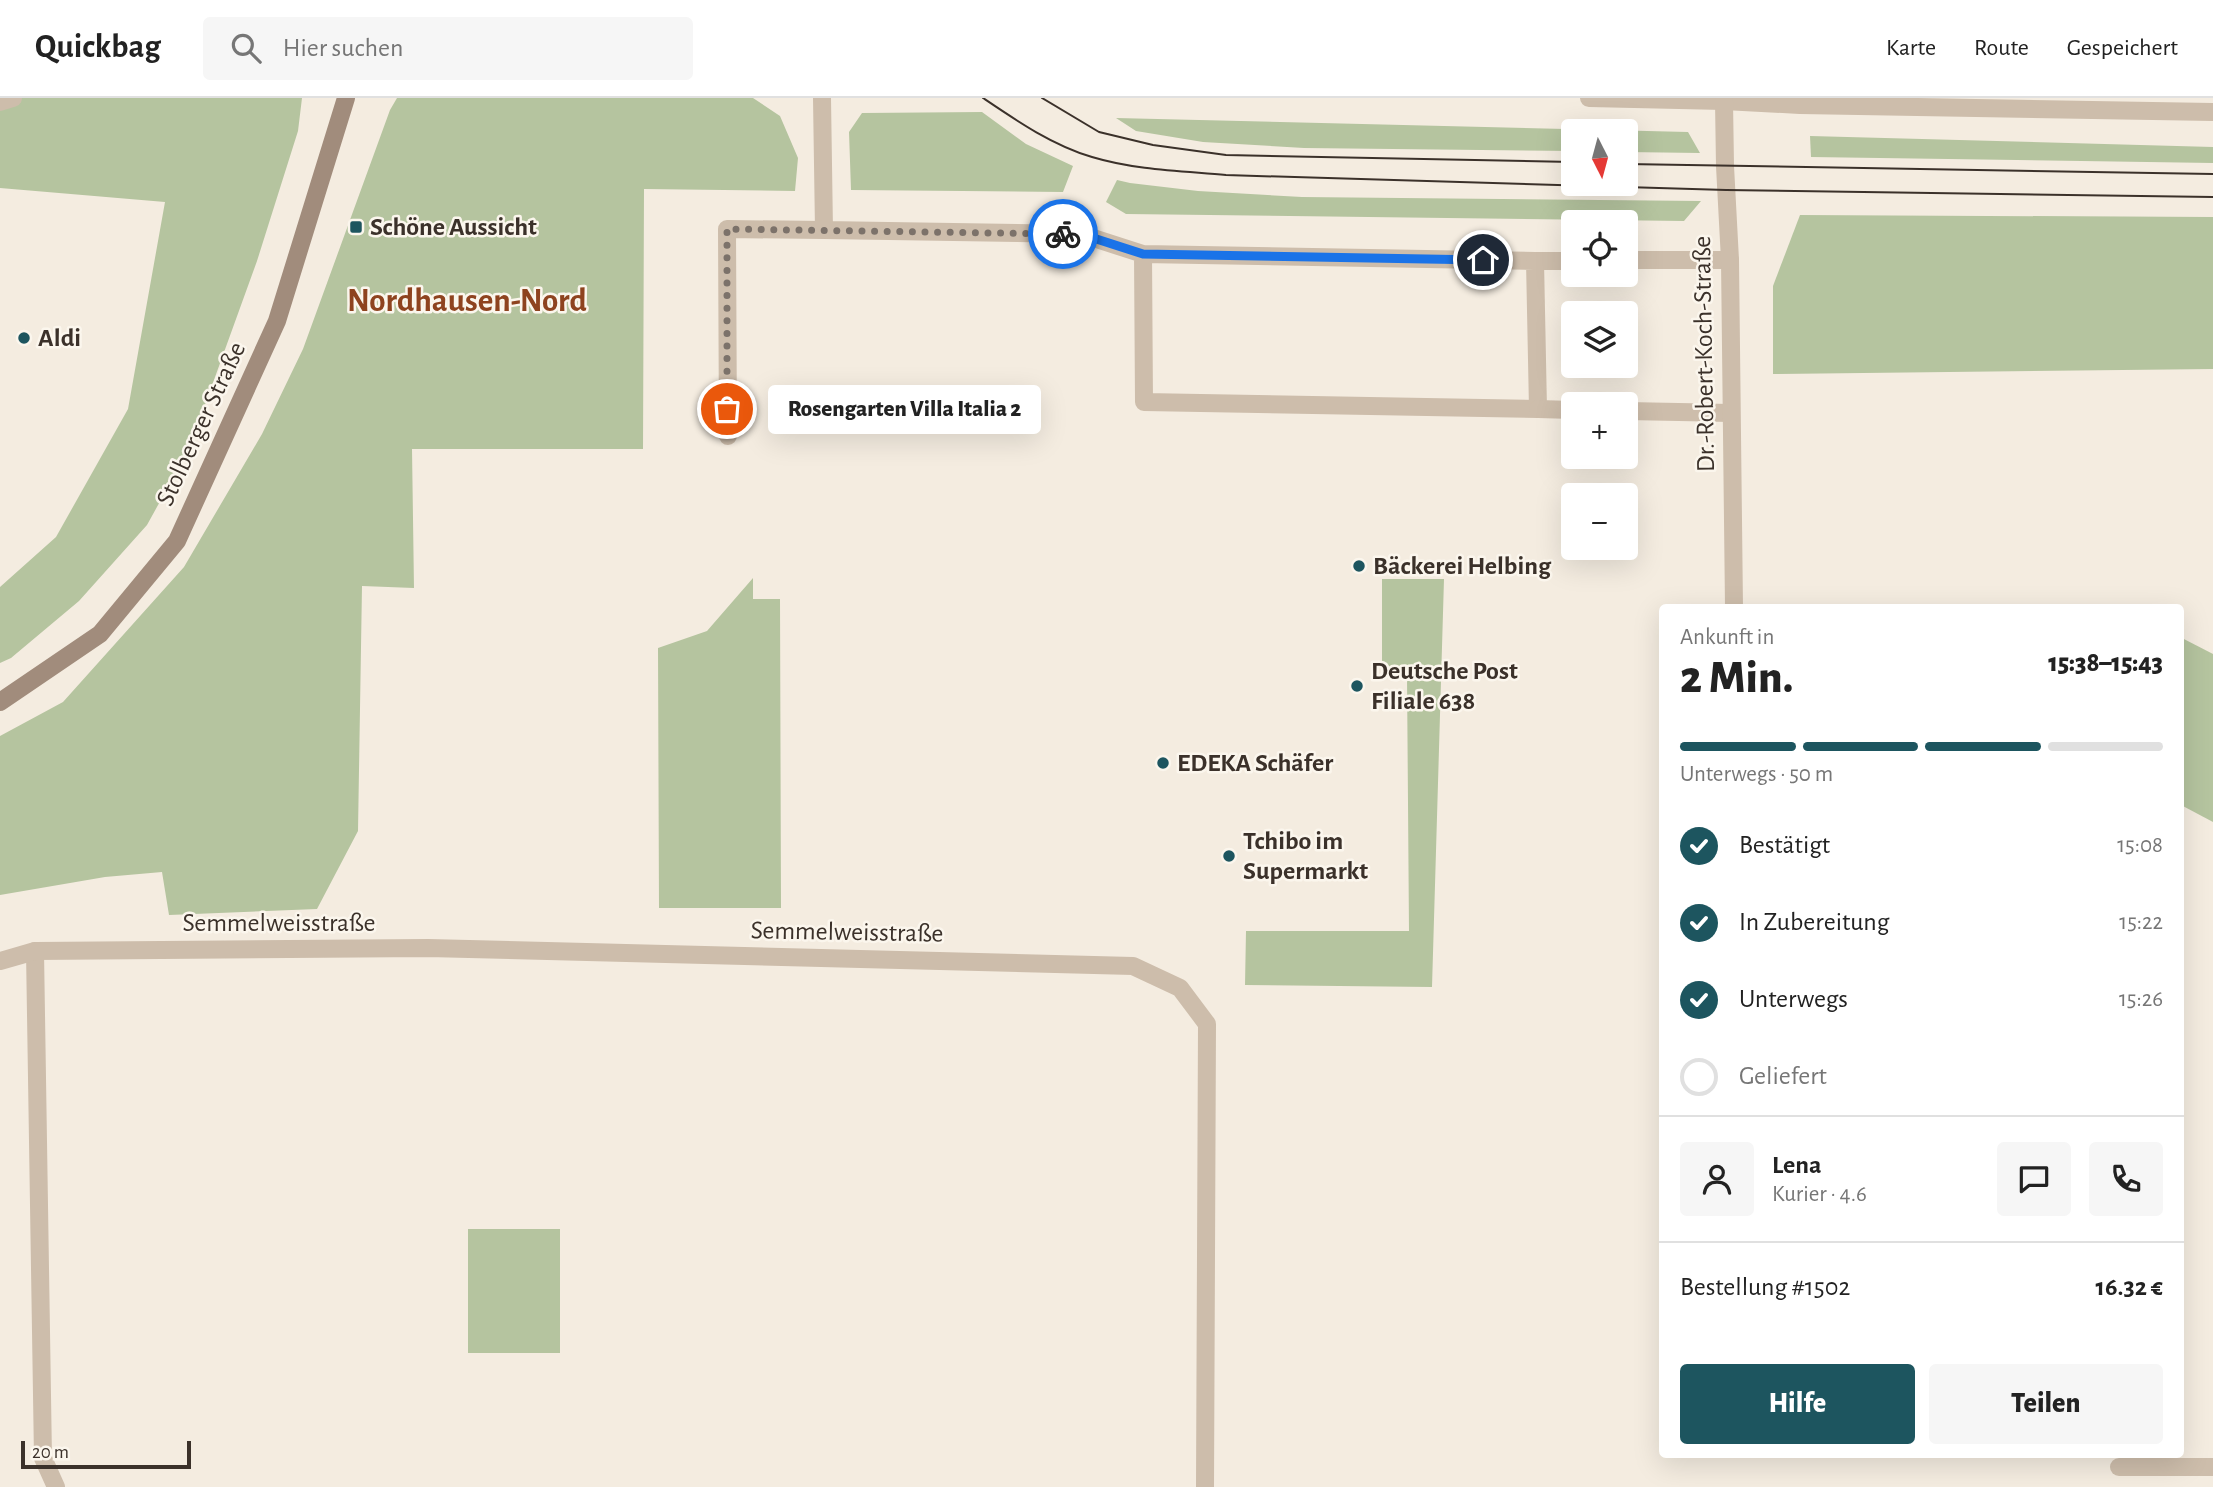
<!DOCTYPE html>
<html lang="de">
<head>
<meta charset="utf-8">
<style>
  body { margin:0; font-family:"Alegreya Sans",sans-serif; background:#f6f6f6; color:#222; height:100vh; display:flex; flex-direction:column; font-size:26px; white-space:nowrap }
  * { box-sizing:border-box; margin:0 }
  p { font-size:23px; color:#767676 }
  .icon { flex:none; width:38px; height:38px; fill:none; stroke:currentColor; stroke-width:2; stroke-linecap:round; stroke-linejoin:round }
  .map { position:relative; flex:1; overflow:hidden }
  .sheet { position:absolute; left:1659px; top:506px; width:525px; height:854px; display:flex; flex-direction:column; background:#fff; border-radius:7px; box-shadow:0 7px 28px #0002 }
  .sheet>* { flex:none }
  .needle { width:46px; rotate:174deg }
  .fabs { position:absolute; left:1561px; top:21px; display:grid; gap:14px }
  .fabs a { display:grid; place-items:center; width:77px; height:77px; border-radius:7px; background:#fff; box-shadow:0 7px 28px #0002; font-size:35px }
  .scale { position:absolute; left:21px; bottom:18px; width:170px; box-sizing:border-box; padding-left:7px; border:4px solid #3b312a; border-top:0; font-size:19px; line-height:24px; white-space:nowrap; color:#3b312a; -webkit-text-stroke:5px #fbf6ed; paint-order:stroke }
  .pin { position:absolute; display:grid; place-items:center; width:60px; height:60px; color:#fff; margin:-30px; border:4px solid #fff; border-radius:50%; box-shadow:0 2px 7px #0007 }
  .courier { position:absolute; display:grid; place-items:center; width:70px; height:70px; margin:-35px; border:5px solid #1a73e8; border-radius:50%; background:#fff; color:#222; box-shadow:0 2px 9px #0007 }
  .bubble { position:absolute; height:49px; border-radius:7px; background:#fff; box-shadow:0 7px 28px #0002; font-size:23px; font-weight:800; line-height:49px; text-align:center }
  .overview em { font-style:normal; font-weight:800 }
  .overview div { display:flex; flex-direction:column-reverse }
  .overview { display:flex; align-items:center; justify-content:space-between; height:119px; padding:0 21px }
  h1 { font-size:46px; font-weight:800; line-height:52px }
  .bar { display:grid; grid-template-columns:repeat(4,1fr); gap:10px 7px; align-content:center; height:84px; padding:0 21px }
  .bar i { height:9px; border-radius:5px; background:#e0e0e0 }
  .bar .selected { background:#1d555f }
  .bar p { grid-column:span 4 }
  .line { display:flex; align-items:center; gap:18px; padding:0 21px; border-top:2px solid #e0e0e0 }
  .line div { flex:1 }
  .round { display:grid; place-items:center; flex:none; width:74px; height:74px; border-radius:7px; background:#f6f6f6 }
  ol { padding:0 21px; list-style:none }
  li { display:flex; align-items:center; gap:21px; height:77px }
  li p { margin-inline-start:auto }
  li .icon { padding:7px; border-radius:50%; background:#1d555f; color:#fff; stroke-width:4 }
  li:last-child { color:#767676 }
  li i { width:38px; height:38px; border:4px solid #e0e0e0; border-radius:50% }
  .primary-button { display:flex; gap:14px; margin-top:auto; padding:14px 21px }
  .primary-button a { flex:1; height:80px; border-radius:7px; background:#1d555f; color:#fff; font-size:28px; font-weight:800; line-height:80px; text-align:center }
  .primary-button a+a { background:#f6f6f6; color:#222 }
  header { display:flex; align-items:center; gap:42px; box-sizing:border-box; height:98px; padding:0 35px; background:#fff; border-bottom:2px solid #e0e0e0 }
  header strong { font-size:33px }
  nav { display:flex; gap:38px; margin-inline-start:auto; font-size:24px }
  .search { width:490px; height:63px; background:#f6f6f6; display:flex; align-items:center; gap:18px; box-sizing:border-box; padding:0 24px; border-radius:7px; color:#767676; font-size:26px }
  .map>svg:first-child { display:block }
  .green { fill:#b5c49f }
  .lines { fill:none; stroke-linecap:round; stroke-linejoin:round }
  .service { stroke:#cdbdab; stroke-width:18 }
  .minor { stroke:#cdbdab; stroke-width:18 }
  .secondary { stroke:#a18c7c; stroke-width:18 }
  .tram { stroke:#3b312a; stroke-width:2 }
  .done { stroke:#7c726a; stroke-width:7; stroke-dasharray:0 12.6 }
  .route { stroke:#1a73e8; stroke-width:9 }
  .poi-dot { fill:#1d555f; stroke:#fbf6ed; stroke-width:2.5 }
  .labels { text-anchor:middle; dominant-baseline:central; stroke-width:5; stroke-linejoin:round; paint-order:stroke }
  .poi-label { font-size:26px; font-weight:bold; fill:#3b312a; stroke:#fbf6ed; text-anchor:start }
  .street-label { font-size:26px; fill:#3b312a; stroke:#fbf6ed }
  .district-label { font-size:33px; font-weight:bold; fill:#8e431f; stroke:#fbf6ed }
</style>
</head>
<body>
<header>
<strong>Quickbag</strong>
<div class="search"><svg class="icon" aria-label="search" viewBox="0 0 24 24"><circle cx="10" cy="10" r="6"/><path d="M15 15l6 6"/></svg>Hier suchen</div>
<nav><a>Karte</a><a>Route</a><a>Gespeichert</a></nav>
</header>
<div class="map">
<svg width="2213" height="1389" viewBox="0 0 2213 1389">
  <rect width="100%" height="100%" fill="#f4ece0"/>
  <g class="green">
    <path d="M 7,0 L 302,0 L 298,33 L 257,163 L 189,351 L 147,427 L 79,503 L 11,560 L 0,565 L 0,489 L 56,439 L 128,311 L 165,104 L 0,90 L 0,10 Z"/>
    <path d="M 397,0 L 753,0 L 780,18 L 798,60 L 795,93 L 644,91 L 643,351 L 412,351 L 414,490 L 362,488 L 358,733 L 317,811 L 169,817 L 162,774 L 105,779 L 0,797 L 0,638 L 63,604 L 184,469 L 262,336 L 303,251 L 390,12 Z"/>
    <path d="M 982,14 L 1026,46 L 1073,68 L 1063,94 L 851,92 L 849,34 L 862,15 Z"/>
    <path d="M 1116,20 L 1688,34 L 1700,55 L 1626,54 L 1626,33 L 1573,33 L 1573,53 L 1304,50 L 1203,44 L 1136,33 Z"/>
    <path d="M 1810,38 L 2213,49 L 2213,65 L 1811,59 Z"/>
    <path d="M 1117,82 L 1130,85 L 1198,93 L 1302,99 L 1701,103 L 1684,123 L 1126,116 L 1106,104 Z"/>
    <path d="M 1800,117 L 2213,119 L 2213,271 L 1773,276 L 1773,188 Z"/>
    <path d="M 753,480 L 753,501 L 780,501 L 781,810 L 659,810 L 658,550 L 707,533 Z"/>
    <path d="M 1382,481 L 1444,481 L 1432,889 L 1245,887 L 1246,833 L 1409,833 L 1407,577 L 1382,577 Z"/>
    <path d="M 2180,539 L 2213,556 L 2213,724 L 2181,707 Z"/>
    <rect x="468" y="1131" width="92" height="124"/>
  </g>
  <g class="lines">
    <g class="service">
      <path d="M 822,0 L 824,132 L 1081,136 L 1143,156 L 1535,163 L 1538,311 L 1144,304 L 1143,156"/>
      <path d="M 1626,162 L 1730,162"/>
      <path d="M 1535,163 L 1573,163"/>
      <path d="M 1538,311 L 1573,312"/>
      <path d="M 1626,313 L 1731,315"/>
      <path d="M 728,338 L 727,131 L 824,132"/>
    </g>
    <g class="minor">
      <path d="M 1589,0 L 1724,3 L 1800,7 L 2213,14"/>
      <path d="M 1724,3 L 1725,68 L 1730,162 L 1734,509"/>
      <path d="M 0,4 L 13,0"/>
      <path d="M 35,853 L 43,1360 L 56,1389"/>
      <path d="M 0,863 L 35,853 L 428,850 L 1133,868 L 1180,890 L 1207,926 L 1205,1389"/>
      <path d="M 2119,1369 L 2213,1369"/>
    </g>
    <path class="secondary" d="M 0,604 L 100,536 L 177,443 L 277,223 L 346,0"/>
    <g class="tram">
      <path d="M 983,0 C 1017,23 1052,47 1092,59 C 1135,72 1181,73 1226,77 L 1726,92 L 2213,99"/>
      <path d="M 1042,0 L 1099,34 L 1153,47 L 1226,57 L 1573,64"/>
      <path d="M 1626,66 L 2213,76"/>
    </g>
  </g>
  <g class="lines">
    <path class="done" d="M 727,311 L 727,131 L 1063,136"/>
    <path class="route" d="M 1063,136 L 1081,136 L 1143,156 L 1483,162"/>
  </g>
  <g class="poi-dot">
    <rect x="349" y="122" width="14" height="14" rx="3.5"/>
    <circle cx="24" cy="240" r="7"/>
    <circle cx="1359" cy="468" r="7"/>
    <circle cx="1357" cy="588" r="7"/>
    <circle cx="1163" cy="665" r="7"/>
    <circle cx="1229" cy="758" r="7"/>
  </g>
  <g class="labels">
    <g class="poi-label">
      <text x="370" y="129">Schöne Aussicht</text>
      <text x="38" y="240">Aldi</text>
      <text x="1373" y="468">Bäckerei Helbing</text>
      <text x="1371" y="573">Deutsche Post<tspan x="1371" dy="30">Filiale 638</tspan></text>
      <text x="1177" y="665">EDEKA Schäfer</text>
      <text x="1243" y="743">Tchibo im<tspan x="1243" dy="30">Supermarkt</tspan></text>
    </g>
    <g class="street-label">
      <text transform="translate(1704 256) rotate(-91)">Dr.-Robert-Koch-Straße</text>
      <text transform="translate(201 326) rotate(-65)">Stolberger Straße</text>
      <text x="279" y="825">Semmelweisstraße</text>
      <text transform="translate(847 834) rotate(1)">Semmelweisstraße</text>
    </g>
    <g class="district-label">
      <text x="467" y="203">Nordhausen-Nord</text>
    </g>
  </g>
</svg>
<div class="fabs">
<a><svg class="needle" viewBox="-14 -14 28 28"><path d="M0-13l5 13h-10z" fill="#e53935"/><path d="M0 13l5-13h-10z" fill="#767676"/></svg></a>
<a><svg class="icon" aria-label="locate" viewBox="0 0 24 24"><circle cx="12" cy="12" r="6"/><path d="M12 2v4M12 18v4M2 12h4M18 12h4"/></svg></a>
<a><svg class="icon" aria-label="layers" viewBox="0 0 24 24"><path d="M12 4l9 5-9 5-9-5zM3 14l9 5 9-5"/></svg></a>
<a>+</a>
<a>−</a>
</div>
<div class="scale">20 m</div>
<div class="pin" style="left:727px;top:311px;background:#ea580c"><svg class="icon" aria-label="bag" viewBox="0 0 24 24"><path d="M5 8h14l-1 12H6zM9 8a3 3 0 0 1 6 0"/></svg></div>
<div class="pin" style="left:1483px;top:162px;background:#1f2937"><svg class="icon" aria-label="home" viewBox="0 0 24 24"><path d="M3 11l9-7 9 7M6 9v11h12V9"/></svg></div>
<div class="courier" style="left:1063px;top:136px"><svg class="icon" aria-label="bike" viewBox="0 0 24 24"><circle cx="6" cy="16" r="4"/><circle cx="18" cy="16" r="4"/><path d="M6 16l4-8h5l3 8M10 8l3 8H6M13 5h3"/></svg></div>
<div class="bubble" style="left:768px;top:287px;width:273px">Rosengarten Villa Italia 2</div>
<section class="sheet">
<div class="overview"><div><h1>2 Min.</h1><p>Ankunft in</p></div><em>15:38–15:43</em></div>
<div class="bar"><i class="selected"></i><i class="selected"></i><i class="selected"></i><i></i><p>Unterwegs · 50 m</p></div>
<ol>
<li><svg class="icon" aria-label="check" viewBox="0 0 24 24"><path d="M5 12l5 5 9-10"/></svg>Bestätigt<p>15:08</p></li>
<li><svg class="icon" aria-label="check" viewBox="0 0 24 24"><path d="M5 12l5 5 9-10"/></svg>In Zubereitung<p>15:22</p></li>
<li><svg class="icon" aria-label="check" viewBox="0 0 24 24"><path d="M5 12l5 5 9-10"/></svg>Unterwegs<p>15:26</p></li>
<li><i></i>Geliefert</li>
</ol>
<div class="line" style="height:126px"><a class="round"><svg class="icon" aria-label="person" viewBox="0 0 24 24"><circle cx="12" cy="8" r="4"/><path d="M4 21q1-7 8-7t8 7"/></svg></a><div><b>Lena</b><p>Kurier · 4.6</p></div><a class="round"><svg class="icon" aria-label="chat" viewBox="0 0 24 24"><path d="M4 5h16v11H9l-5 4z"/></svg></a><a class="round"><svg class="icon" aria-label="phone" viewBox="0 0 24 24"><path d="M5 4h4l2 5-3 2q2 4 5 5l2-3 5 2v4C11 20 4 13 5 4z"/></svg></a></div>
<div class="line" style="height:91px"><div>Bestellung #1502</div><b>16.32 €</b></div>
<div class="primary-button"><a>Hilfe</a><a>Teilen</a></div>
</section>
</div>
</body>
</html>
